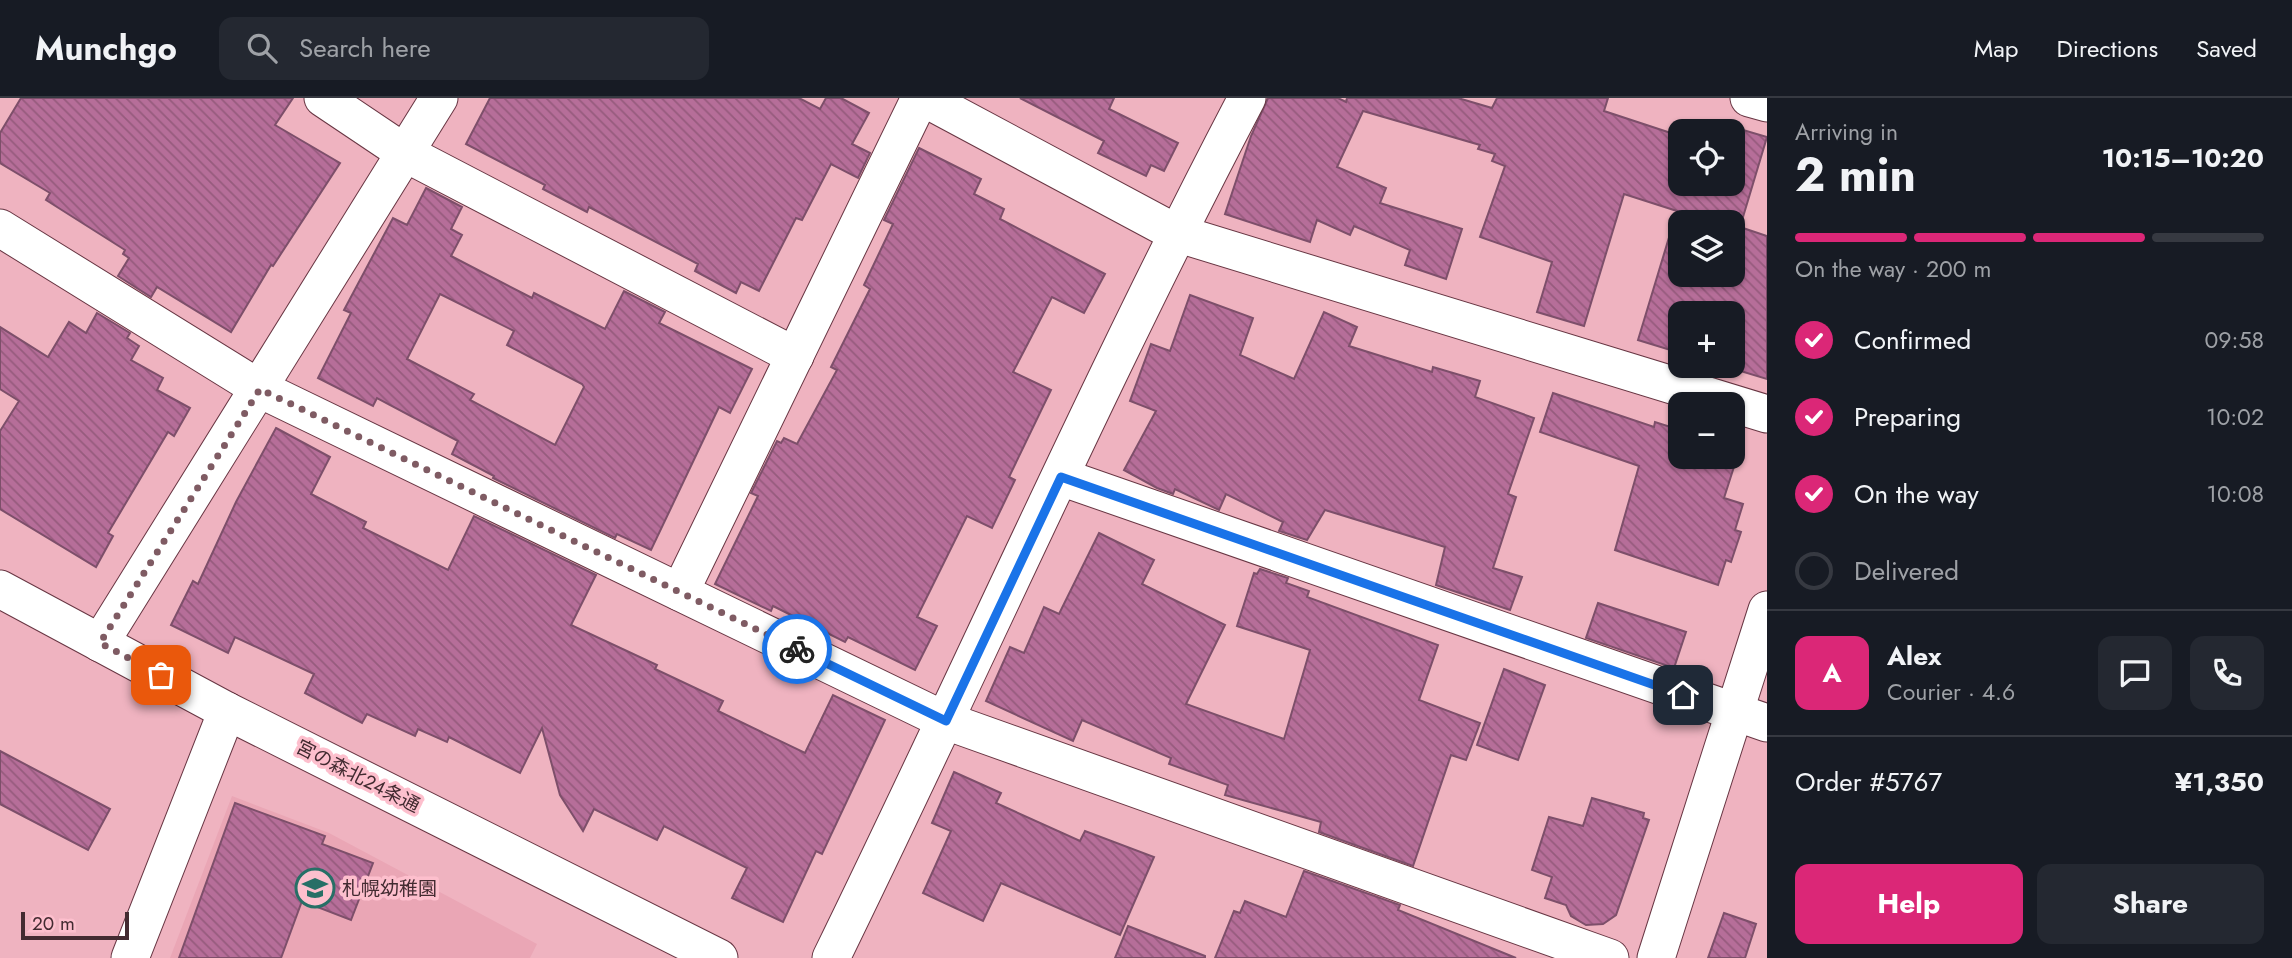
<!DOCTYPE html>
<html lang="en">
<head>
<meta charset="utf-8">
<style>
  body { margin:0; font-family:Jost,"Noto Sans JP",sans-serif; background:#242831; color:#f1f3f6; height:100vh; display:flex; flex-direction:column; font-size:26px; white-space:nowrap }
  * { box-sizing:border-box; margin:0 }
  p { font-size:23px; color:#9ea1a6 }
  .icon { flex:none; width:38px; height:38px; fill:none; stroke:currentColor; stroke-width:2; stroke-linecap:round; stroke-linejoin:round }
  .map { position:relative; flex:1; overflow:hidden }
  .side { display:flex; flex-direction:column; background:#171b24; width:525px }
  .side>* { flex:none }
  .controls { position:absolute; left:1668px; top:21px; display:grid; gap:14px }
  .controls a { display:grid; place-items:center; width:77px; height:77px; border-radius:14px; background:#171b24; box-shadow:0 2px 5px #0004; font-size:35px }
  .scale { position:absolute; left:21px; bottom:18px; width:108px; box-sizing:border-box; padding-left:7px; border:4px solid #432b31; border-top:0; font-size:19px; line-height:24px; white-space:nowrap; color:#432b31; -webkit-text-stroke:5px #fdbfcd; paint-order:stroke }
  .pin { position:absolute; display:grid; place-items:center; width:60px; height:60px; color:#fff; margin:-30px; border-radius:14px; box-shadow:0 4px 10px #0006 }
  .courier { position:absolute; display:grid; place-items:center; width:70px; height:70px; margin:-35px; border:5px solid #1a73e8; border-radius:50%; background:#fff; color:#222; box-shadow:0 2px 9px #0007 }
  .headline em { font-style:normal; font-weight:700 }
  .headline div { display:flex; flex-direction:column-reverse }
  .headline { display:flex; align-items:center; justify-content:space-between; height:119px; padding:0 28px }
  h1 { font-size:46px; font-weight:700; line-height:52px }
  .bar { display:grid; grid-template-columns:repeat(4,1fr); gap:10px 7px; align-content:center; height:84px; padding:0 28px }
  .bar i { height:9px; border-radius:5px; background:#363941 }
  .bar .on { background:#db2777 }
  .bar p { grid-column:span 4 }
  .line { display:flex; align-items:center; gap:18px; padding:0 28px; border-top:2px solid #363941 }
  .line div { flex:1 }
  .round { display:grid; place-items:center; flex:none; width:74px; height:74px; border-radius:14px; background:#242831 }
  ol { padding:0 28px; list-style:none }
  li { display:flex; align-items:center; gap:21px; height:77px }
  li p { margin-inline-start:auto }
  li .icon { padding:7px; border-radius:50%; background:#db2777; color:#fff; stroke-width:4 }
  li:last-child { color:#9ea1a6 }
  li i { width:38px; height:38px; border:4px solid #363941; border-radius:50% }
  .action { display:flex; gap:14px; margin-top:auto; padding:14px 28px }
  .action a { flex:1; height:80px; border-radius:14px; background:#db2777; color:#fff; font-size:28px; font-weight:700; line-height:80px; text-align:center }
  .action a+a { background:#242831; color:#f1f3f6 }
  header { display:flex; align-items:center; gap:42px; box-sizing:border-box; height:98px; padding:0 35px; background:#171b24; border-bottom:2px solid #363941 }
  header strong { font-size:33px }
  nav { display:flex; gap:38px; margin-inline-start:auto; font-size:24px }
  .search { width:490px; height:63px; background:#242831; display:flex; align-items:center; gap:18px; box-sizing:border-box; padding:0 24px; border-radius:14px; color:#9ea1a6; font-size:26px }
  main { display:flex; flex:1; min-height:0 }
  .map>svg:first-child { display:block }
  .built { fill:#eaa6b5 }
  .building { fill:url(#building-back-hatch); stroke:#7d4f6a; stroke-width:2; fill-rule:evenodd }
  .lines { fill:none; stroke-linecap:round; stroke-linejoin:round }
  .minor-casing { stroke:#683643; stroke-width:39 }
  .minor { stroke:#fff; stroke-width:37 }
  .done { stroke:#7f5b63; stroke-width:7; stroke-dasharray:0 12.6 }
  .route { stroke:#1a73e8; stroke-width:9 }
  .labels { text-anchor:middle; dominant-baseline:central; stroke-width:7; stroke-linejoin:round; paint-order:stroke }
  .street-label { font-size:19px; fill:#432b31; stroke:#fdbfcd }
  .poi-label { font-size:19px; fill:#432b31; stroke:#fdbfcd; text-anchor:start }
</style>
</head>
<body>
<header>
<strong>Munchgo</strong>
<div class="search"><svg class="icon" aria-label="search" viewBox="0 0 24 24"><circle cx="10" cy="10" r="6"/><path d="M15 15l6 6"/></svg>Search here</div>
<nav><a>Map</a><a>Directions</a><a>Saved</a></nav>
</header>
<main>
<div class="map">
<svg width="1767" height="860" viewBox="0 0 1767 860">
  <defs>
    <pattern id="building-back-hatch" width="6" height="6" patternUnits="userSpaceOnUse" patternTransform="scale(1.75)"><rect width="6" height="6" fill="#b66e99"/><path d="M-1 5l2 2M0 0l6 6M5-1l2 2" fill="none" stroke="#965b7d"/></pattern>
  </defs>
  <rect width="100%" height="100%" fill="#efb3c0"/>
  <path class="built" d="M 232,698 L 329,735 L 537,846 L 530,860 L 170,860 Z"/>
  <g class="building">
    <path d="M 21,0 L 293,0 L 275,27 L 340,65 L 273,168 L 271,167 L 231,234 L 157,189 L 151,199 L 118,178 L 129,160 L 123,156 L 125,152 L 46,102 L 50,95 L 0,65 L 0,35 Z"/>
    <path d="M 490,0 L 799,0 L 820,11 L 826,0 L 841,0 L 869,15 L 852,46 L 870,55 L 858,80 L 831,66 L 802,122 L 796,120 L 759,193 L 741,184 L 736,195 L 695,173 L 698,166 L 589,109 L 587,114 L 543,91 L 545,87 L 466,46 Z"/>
    <path d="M 1020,0 L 1114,0 L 1109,11 L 1178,45 L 1164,73 L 1151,67 L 1146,78 L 1098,55 L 1104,43 Z"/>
    <path d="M 1268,0 L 1338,0 L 1346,4 L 1347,0 L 1458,0 L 1492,10 L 1497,0 L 1608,0 L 1604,13 L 1680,38 L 1680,86 L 1732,86 L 1732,33 L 1713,33 L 1716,24 L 1767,39 L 1740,129 L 1767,138 L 1767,281 L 1724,268 L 1732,268 L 1732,215 L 1680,215 L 1680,255 L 1638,242 L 1677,113 L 1624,96 L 1584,228 L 1537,214 L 1552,164 L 1480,139 L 1505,68 L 1492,63 L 1495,56 L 1478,51 L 1480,47 L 1363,13 L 1337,69 L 1386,90 L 1380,105 L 1462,131 L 1446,181 L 1405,167 L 1410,152 L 1354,128 L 1350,137 L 1317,122 L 1310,144 L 1225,116 L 1251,38 ZM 1680,124 L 1732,124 L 1732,177 L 1680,177 Z"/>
    <path d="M 919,50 L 981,81 L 974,96 L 1004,111 L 1000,121 L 1105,176 L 1084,215 L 1052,199 L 1013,274 L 1051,292 L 1009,379 L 1015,382 L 992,430 L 967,418 L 917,519 L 937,528 L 915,572 L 848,539 L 845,544 L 773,508 L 771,513 L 715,486 L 758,398 L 751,395 L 777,343 L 781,345 L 784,340 L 797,346 L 837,272 L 831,269 L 870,191 L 864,187 L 893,126 L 884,122 Z"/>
    <path d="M 426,90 L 462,109 L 451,131 L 462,137 L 451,158 L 532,200 L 534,195 L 605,231 L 624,193 L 665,214 L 659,225 L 752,271 L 730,315 L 719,309 L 651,452 L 617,436 L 615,440 L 493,380 L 494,378 L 452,356 L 458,343 L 377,300 L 373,308 L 318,280 L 351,215 L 344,212 L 393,120 L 407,127 ZM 440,196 L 514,233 L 507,247 L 582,286 L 584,289 L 555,347 L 470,302 L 474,296 L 407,261 Z"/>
    <path d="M 1190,197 L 1253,220 L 1240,257 L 1294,281 L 1324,214 L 1357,229 L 1349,248 L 1432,274 L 1433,269 L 1480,283 L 1475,299 L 1534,320 L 1508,396 L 1516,399 L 1493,470 L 1522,479 L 1510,512 L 1436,487 L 1445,449 L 1325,412 L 1307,442 L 1279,433 L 1283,424 L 1226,396 L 1219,412 L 1175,391 L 1173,396 L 1157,390 L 1124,372 L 1156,313 L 1130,303 L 1151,246 L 1170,253 Z"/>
    <path d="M 97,215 L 130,235 L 127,240 L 139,248 L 131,262 L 163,280 L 157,292 L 190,310 L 174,338 L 168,334 L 108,435 L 113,438 L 96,469 L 0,411 L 0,333 L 19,303 L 0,291 L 0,229 L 48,259 L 69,224 L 86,235 Z"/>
    <path d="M 1553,295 L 1654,329 L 1655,324 L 1680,332 L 1680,359 L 1732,359 L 1732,348 L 1740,350 L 1724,400 L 1743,406 L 1735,432 L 1741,434 L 1731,464 L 1726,462 L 1718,487 L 1615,452 L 1639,368 L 1540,334 Z"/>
    <path d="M 276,330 L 330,359 L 311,396 L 366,424 L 363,430 L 448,472 L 474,418 L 596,477 L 571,527 L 657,567 L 655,571 L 723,603 L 718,613 L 805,655 L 833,597 L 885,622 L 822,756 L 816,753 L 783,824 L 732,800 L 747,770 L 664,728 L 657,742 L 594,711 L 583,733 L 560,697 L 542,630 L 520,675 L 449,639 L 447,644 L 418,631 L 415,638 L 367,616 L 362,625 L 305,595 L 314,576 L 235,539 L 228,555 L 171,527 L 193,483 L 198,486 L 236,404 Z"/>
    <path d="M 1099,435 L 1154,462 L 1142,486 L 1225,527 L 1186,606 L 1284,641 L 1310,552 L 1237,528 L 1254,475 L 1257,476 L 1260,471 L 1288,480 L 1286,485 L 1309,493 L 1307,499 L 1438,547 L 1419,602 L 1480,625 L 1466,662 L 1451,657 L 1413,768 L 1319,734 L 1321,724 L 1225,697 L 1228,687 L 1169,666 L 1171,660 L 1082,622 L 1073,643 L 986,603 L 1010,549 L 1024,555 L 1044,509 L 1059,516 Z"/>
    <path d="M 1598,505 L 1686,534 L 1674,570 L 1586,540 Z"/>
    <path d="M 1504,571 L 1545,587 L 1518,662 L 1477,647 Z"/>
    <path d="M 0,653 L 110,711 L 88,752 L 0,706 Z"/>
    <path d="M 954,674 L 1001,695 L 996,705 L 1080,743 L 1085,733 L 1154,759 L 1120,837 L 1001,785 L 983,823 L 923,795 L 951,733 L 932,725 Z"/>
    <path d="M 1592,700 L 1644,715 L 1643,720 L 1649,722 L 1616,817 L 1603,826 L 1586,827 L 1571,818 L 1566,807 L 1545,800 L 1552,779 L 1532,772 L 1549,719 L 1583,728 Z"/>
    <path d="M 235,705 L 325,738 L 322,746 L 373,765 L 351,822 L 302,803 L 281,860 L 179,860 Z"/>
    <path d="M 1304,773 L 1400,807 L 1398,812 L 1516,860 L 1215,860 L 1234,813 L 1240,815 L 1245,803 L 1286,819 Z"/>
    <path d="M 1724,815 L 1756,826 L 1745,860 L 1708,860 Z"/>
    <path d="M 1128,828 L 1205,858 L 1205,860 L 1115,860 Z"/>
  </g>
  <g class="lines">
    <defs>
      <g id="minor">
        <path d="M 323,0 L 405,55 L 795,258"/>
        <path d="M 924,0 L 1176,135 L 1767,316"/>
        <path d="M 1749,0 L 1767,5"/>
        <path d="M 0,130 L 260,291 L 946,623 L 1610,860"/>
        <path d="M 1061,379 L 1767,625"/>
        <path d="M 0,491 L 227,613 L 719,860"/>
        <path d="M 680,494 L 920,0"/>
        <path d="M 100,545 L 439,0"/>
        <path d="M 130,860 L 227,613"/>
        <path d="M 831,860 C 971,574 1099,282 1247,0"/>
        <path d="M 1656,860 L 1767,512"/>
      </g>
    </defs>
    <use href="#minor" class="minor-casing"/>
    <use href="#minor" class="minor"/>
  </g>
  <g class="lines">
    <path class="done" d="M 161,577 L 100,545 L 260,291 L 797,551"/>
    <path class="route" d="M 797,551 L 946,623 L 1061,379 L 1683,597"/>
  </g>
  <defs>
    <symbol id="school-ring" viewBox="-11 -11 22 22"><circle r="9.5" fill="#fdbfcd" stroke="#276f66" stroke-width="1.5"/><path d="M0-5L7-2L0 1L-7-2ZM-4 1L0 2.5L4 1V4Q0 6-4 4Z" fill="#276f66"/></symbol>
  </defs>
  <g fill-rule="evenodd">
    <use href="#school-ring" x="293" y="768" width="44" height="44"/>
  </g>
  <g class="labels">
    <g class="street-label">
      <text transform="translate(358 678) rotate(27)">宮の森北24条通</text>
    </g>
    <g class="poi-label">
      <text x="342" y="790">札幌幼稚園</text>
    </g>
  </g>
</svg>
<div class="controls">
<a><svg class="icon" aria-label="locate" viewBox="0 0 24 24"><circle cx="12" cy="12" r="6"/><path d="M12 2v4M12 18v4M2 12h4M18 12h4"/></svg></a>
<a><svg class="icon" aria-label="layers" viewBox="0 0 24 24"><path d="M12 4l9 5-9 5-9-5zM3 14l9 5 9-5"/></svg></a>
<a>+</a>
<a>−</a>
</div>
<div class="scale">20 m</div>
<div class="pin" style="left:161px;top:577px;background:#ea580c"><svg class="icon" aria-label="bag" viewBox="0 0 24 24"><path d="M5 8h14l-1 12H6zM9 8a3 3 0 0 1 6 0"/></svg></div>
<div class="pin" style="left:1683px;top:597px;background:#1f2937"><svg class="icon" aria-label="home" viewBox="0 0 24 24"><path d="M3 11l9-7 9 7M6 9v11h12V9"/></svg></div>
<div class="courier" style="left:797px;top:551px"><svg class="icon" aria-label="bike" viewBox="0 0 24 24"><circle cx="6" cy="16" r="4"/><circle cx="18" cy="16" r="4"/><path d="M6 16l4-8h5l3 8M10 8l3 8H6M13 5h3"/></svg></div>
</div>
<section class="side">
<div class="headline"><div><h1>2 min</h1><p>Arriving in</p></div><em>10:15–10:20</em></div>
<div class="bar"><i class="on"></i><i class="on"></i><i class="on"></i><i></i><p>On the way · 200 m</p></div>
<ol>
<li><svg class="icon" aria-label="check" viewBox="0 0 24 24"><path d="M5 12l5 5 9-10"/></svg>Confirmed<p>09:58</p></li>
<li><svg class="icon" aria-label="check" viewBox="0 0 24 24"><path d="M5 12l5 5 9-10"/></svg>Preparing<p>10:02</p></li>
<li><svg class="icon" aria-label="check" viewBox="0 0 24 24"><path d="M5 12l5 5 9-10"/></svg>On the way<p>10:08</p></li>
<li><i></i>Delivered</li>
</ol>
<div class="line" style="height:126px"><b class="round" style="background:#db2777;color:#fff">A</b><div><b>Alex</b><p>Courier · 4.6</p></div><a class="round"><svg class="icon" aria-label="chat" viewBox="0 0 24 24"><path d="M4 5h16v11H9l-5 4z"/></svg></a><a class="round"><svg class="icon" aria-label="phone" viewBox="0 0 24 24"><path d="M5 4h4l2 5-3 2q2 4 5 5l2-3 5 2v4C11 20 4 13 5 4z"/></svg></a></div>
<div class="line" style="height:91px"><div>Order #5767</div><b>¥1,350</b></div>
<div class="action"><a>Help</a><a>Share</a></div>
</section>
</main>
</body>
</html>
